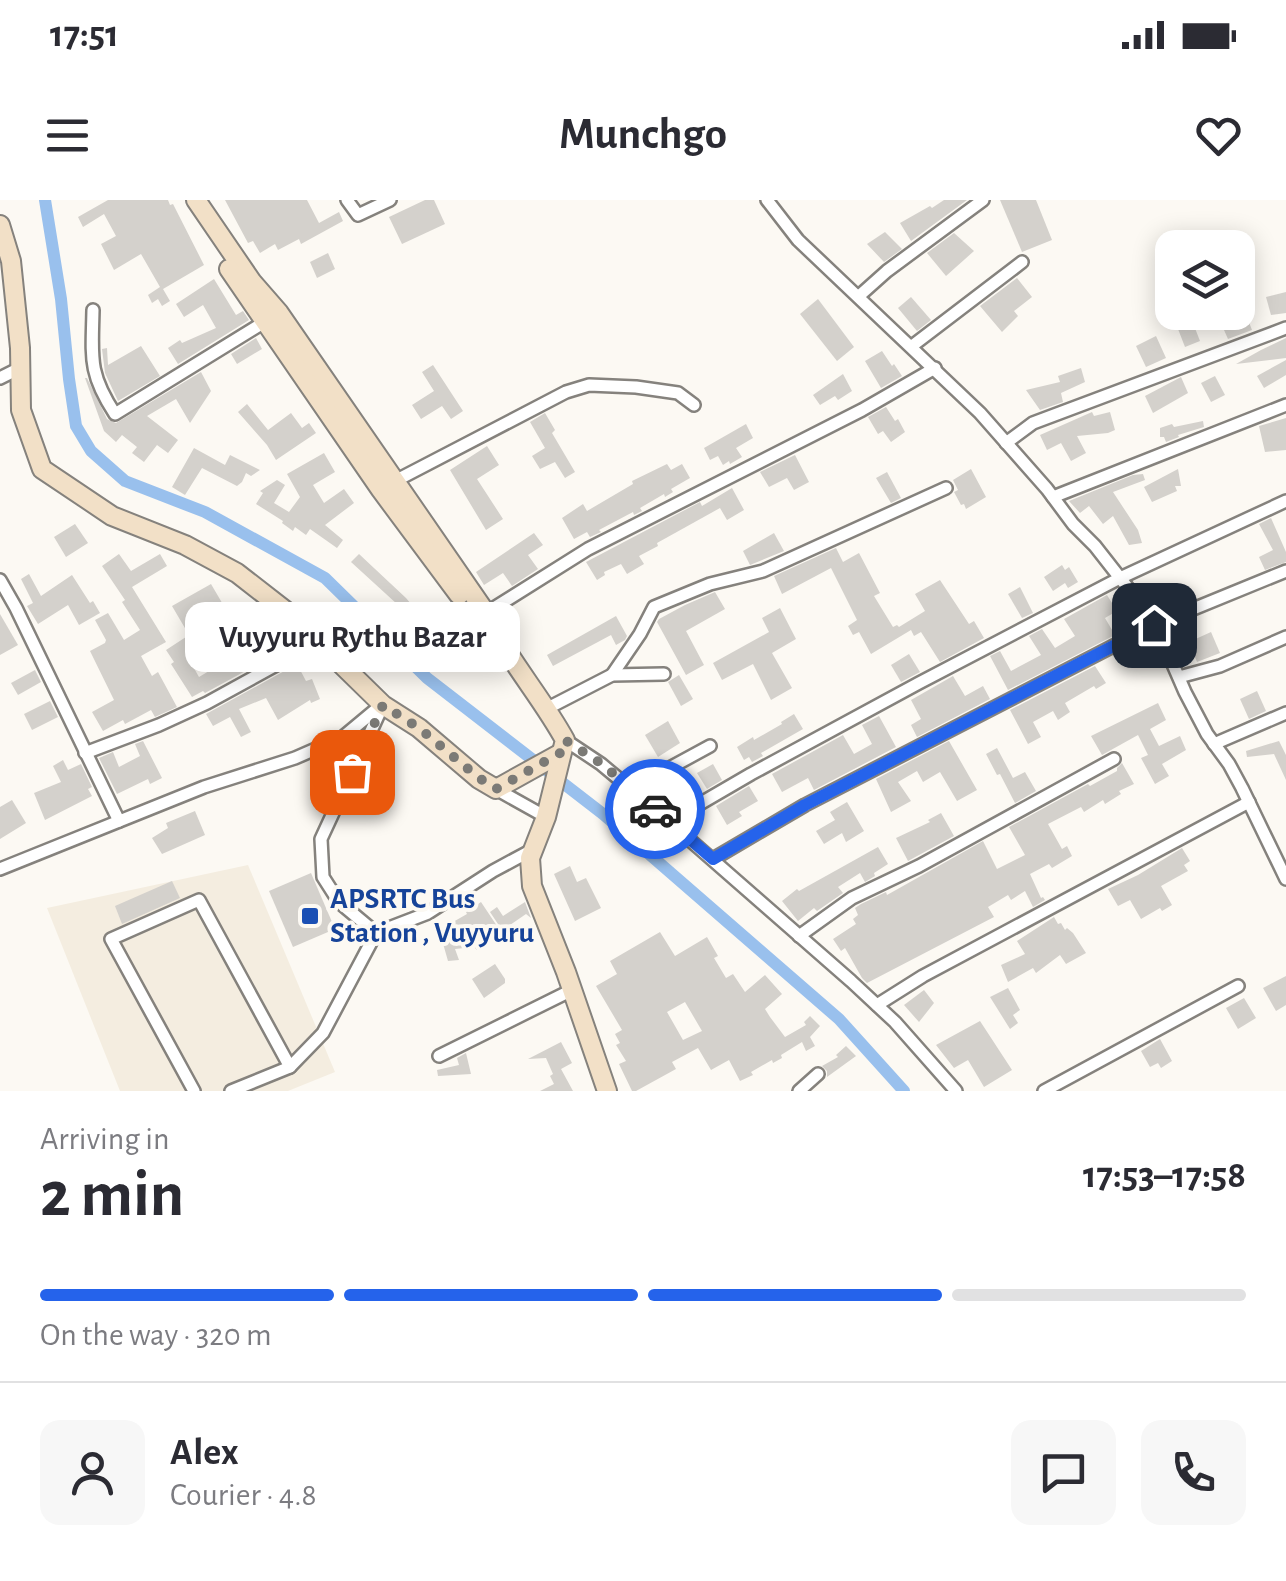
<!DOCTYPE html>
<html lang="en">
<head>
<meta charset="utf-8">
<style>
  body { margin:0; font-family:"Alegreya Sans",sans-serif; background:#f7f7f7; color:#2b2b33; height:100vh; display:flex; flex-direction:column; font-size:38px; white-space:nowrap }
  * { box-sizing:border-box; margin:0 }
  p { font-size:32px; color:#7c7c81 }
  .icon { flex:none; width:55px; height:55px; fill:none; stroke:currentColor; stroke-width:2; stroke-linecap:round; stroke-linejoin:round }
  .map { position:relative; height:891px; overflow:hidden }
  .panel { display:flex; flex-direction:column; background:#fff; flex:1 }
  .panel>* { flex:none }
  .tools { position:absolute; left:1155px; top:30px; display:grid; gap:20px }
  .tools a { display:grid; place-items:center; width:100px; height:100px; border-radius:20px; background:#fff; box-shadow:0 5px 25px #0003; font-size:50px }
  .pin { position:absolute; display:grid; place-items:center; width:85px; height:85px; color:#fff; margin:-42px; border-radius:20px; box-shadow:0 5px 15px #0006 }
  .courier { position:absolute; display:grid; place-items:center; width:100px; height:100px; margin:-50px; border:8px solid #2563eb; border-radius:50%; background:#fff; color:#222; box-shadow:0 2px 12px #0007 }
  .bubble { position:absolute; height:70px; border-radius:20px; background:#fff; box-shadow:0 5px 25px #0003; font-size:32px; font-weight:600; line-height:70px; text-align:center }
  .head em { font-style:normal; font-weight:600 }
  .head div { display:flex; flex-direction:column-reverse }
  .head { display:flex; align-items:center; justify-content:space-between; height:170px; padding:0 40px }
  h1 { font-size:65px; font-weight:600; line-height:75px }
  .bar { display:grid; grid-template-columns:repeat(4,1fr); gap:15px 10px; align-content:center; height:120px; padding:0 40px }
  .bar i { height:12px; border-radius:8px; background:#e1e1e2 }
  .bar .on { background:#2563eb }
  .bar p { grid-column:span 4 }
  .line { display:flex; align-items:center; gap:25px; padding:0 40px; border-top:2px solid #e1e1e2 }
  .line div { flex:1 }
  .round { display:grid; place-items:center; flex:none; width:105px; height:105px; border-radius:20px; background:#f7f7f7 }
  .status { display:flex; justify-content:space-between; align-items:center; height:70px; padding:0 50px; background:#fff; direction:ltr }
  .status svg { height:28px; fill:currentColor }
  header { display:flex; justify-content:space-between; align-items:center; height:130px; padding:0 40px; background:#fff; font-size:45px; font-weight:600 }
  .map>svg:first-child { display:block }
  .built { fill:#f4ede0 }
  .lines { fill:none; stroke-linecap:round; stroke-linejoin:round }
  .canal { stroke:#99c0ed; stroke-width:12 }
  .building { fill:#d4d1cc; fill-rule:evenodd }
  .street-casing { stroke:#85827d; stroke-width:16 }
  .secondary-casing { stroke:#85827d; stroke-width:22 }
  .street { stroke:#fff; stroke-width:11 }
  .secondary { stroke:#f2e0c7; stroke-width:18 }
  .done { stroke:#7b7a76; stroke-width:10; stroke-dasharray:0 18 }
  .route { stroke:#2563eb; stroke-width:12 }
  .transit-dot { fill:#1a4fb4; stroke:#fcf9f3; stroke-width:4 }
  .labels { text-anchor:middle; dominant-baseline:central; stroke-width:8; stroke-linejoin:round; paint-order:stroke }
  .transit-label { font-size:30px; font-weight:bold; fill:#164399; stroke:#fcf9f3; text-anchor:start }
</style>
</head>
<body>
<div class="status"><b>17:51</b><svg viewBox="0 0 49 12"><path d="M0 12V9h3v3zM5 12V6h3v6zM10 12V3h3v9zM15 12V0h3v12zM26 1h20v11H26zM47 4h2v5h-2z"/></svg></div>
<header><svg class="icon" aria-label="menu" viewBox="0 0 24 24"><path d="M4 6h16M4 12h16M4 18h16"/></svg>Munchgo<svg class="icon" aria-label="heart" viewBox="0 0 24 24"><path d="M12 20l-8-8c-3-5 5-10 8-4 3-6 11-1 8 4z"/></svg></header>
<div class="map">
<svg width="1286" height="891" viewBox="0 0 1286 891">
  <rect width="100%" height="100%" fill="#fcf9f3"/>
  <path class="built" d="M 248,665 L 335,872 L 288,891 L 120,891 L 47,708 Z"/>
  <g class="lines">
    <path class="canal" d="M 45,0 L 61,99 L 69,179 L 76,226 L 91,251 L 125,281 L 205,312 L 325,378 L 427,478 L 603,614 L 839,819 L 904,891"/>
  </g>
  <g class="building">
    <path d="M 108,0 L 168,0 L 170,5 L 173,4 L 204,65 L 163,89 L 170,101 L 162,106 L 158,99 L 152,103 L 148,95 L 160,87 L 141,54 L 114,70 L 101,44 L 116,36 L 104,14 L 83,27 L 78,17 Z"/>
    <path d="M 225,0 L 307,0 L 319,23 L 339,12 L 343,21 L 301,44 L 299,39 L 278,50 L 275,44 L 260,53 L 253,41 L 248,43 Z"/>
    <path d="M 425,0 L 434,0 L 445,24 L 402,44 L 389,17 Z"/>
    <path d="M 944,0 L 967,0 L 911,41 L 900,23 L 930,6 L 932,8 Z"/>
    <path d="M 1000,0 L 1036,0 L 1052,40 L 1022,52 Z"/>
    <path d="M 885,32 L 902,49 L 884,62 L 867,44 Z"/>
    <path d="M 954,33 L 974,51 L 946,76 L 927,53 Z"/>
    <path d="M 328,53 L 335,69 L 317,78 L 310,62 Z"/>
    <path d="M 1017,78 L 1032,97 L 1014,111 L 1018,116 L 1002,132 L 980,106 Z"/>
    <path d="M 214,79 L 236,115 L 243,111 L 249,120 L 178,164 L 168,148 L 180,140 L 182,143 L 216,128 L 203,105 L 184,117 L 176,104 Z"/>
    <path d="M 1286,92 L 1286,113 L 1271,115 L 1266,97 Z"/>
    <path d="M 1238,94 L 1252,130 L 1228,139 L 1216,112 L 1238,112 Z"/>
    <path d="M 911,97 L 931,120 L 917,131 L 898,108 Z"/>
    <path d="M 818,99 L 854,147 L 837,161 L 800,114 Z"/>
    <path d="M 1193,123 L 1200,141 L 1185,147 L 1178,129 Z"/>
    <path d="M 1156,136 L 1166,158 L 1146,167 L 1136,146 Z"/>
    <path d="M 256,138 L 262,149 L 237,164 L 231,154 Z"/>
    <path d="M 1286,138 L 1286,158 L 1236,164 L 1261,150 Z"/>
    <path d="M 141,146 L 160,176 L 118,201 L 105,173 L 102,149 L 107,148 L 108,165 Z"/>
    <path d="M 882,151 L 892,166 L 894,164 L 902,176 L 881,188 L 865,161 Z"/>
    <path d="M 1286,160 L 1286,175 L 1264,188 L 1257,176 Z"/>
    <path d="M 433,165 L 463,211 L 451,219 L 442,206 L 421,219 L 412,205 L 434,191 L 422,172 Z"/>
    <path d="M 1081,168 L 1085,182 L 1061,193 L 1063,202 L 1040,210 L 1026,190 L 1060,182 L 1058,176 Z"/>
    <path d="M 201,172 L 211,191 L 190,223 L 176,199 L 147,216 L 178,240 L 168,253 L 157,245 L 144,262 L 132,253 L 137,247 L 122,235 L 116,242 L 104,231 L 85,178 L 87,178 L 107,219 L 116,223 Z"/>
    <path d="M 843,174 L 852,191 L 838,200 L 835,196 L 820,205 L 813,195 Z"/>
    <path d="M 1215,176 L 1225,195 L 1211,202 L 1201,183 Z"/>
    <path d="M 1181,177 L 1188,193 L 1153,213 L 1145,196 Z"/>
    <path d="M 247,204 L 268,230 L 291,213 L 302,228 L 309,223 L 316,233 L 276,260 L 267,245 L 238,212 Z"/>
    <path d="M 886,207 L 895,221 L 898,219 L 905,232 L 891,242 L 883,231 L 878,234 L 868,217 Z"/>
    <path d="M 1092,212 L 1094,216 L 1110,212 L 1115,230 L 1108,233 L 1077,236 L 1086,253 L 1071,261 L 1061,243 L 1047,250 L 1040,235 Z"/>
    <path d="M 545,213 L 555,230 L 552,233 L 575,272 L 565,278 L 555,262 L 540,269 L 532,256 L 545,248 L 530,222 Z"/>
    <path d="M 1286,218 L 1286,250 L 1265,252 L 1259,226 Z"/>
    <path d="M 1203,221 L 1204,227 L 1178,235 L 1179,237 L 1166,242 L 1164,237 L 1160,237 L 1160,228 L 1172,224 L 1174,227 Z"/>
    <path d="M 746,224 L 753,238 L 736,248 L 742,257 L 730,264 L 729,261 L 723,265 L 718,256 L 710,260 L 704,248 Z"/>
    <path d="M 487,246 L 499,265 L 477,279 L 503,319 L 486,330 L 450,270 Z"/>
    <path d="M 194,248 L 225,265 L 230,255 L 260,270 L 251,276 L 246,273 L 242,282 L 237,286 L 202,268 L 185,295 L 172,287 Z"/>
    <path d="M 324,253 L 335,272 L 313,285 L 324,303 L 344,289 L 354,303 L 325,325 L 343,340 L 337,348 L 310,329 L 306,335 L 295,327 L 293,331 L 282,323 L 283,321 L 256,304 L 263,293 L 260,291 L 277,280 L 285,285 L 274,303 L 289,312 L 300,297 L 287,274 Z"/>
    <path d="M 795,255 L 809,282 L 794,290 L 787,278 L 769,287 L 760,272 Z"/>
    <path d="M 667,264 L 671,270 L 682,264 L 690,278 L 671,289 L 673,292 L 665,297 L 664,294 L 640,308 L 642,311 L 634,315 L 633,312 L 599,330 L 601,332 L 590,337 L 587,332 L 574,339 L 562,318 L 583,304 L 587,311 L 633,284 L 632,281 Z"/>
    <path d="M 971,269 L 986,297 L 966,309 L 964,304 L 961,305 L 954,292 L 958,290 L 953,280 Z"/>
    <path d="M 1178,269 L 1181,286 L 1175,286 L 1177,291 L 1152,302 L 1144,287 Z"/>
    <path d="M 887,272 L 901,298 L 891,303 L 876,278 Z"/>
    <path d="M 1143,274 L 1145,280 L 1113,292 L 1138,330 L 1142,343 L 1129,345 L 1113,316 L 1103,324 L 1089,306 L 1080,313 L 1069,301 L 1133,275 Z"/>
    <path d="M 732,288 L 744,310 L 727,320 L 720,308 L 657,343 L 658,346 L 639,356 L 644,364 L 627,374 L 621,364 L 604,372 L 605,375 L 597,380 L 586,362 L 700,302 L 702,306 Z"/>
    <path d="M 1271,318 L 1286,352 L 1286,362 L 1265,370 L 1259,357 L 1273,350 L 1259,324 Z"/>
    <path d="M 75,324 L 88,343 L 66,357 L 54,337 Z"/>
    <path d="M 534,333 L 543,345 L 528,355 L 538,369 L 512,386 L 503,373 L 484,385 L 476,372 Z"/>
    <path d="M 774,333 L 784,351 L 750,365 L 743,351 Z"/>
    <path d="M 836,348 L 843,362 L 859,353 L 880,393 L 874,396 L 893,427 L 897,425 L 899,427 L 925,411 L 915,394 L 940,380 L 969,424 L 974,421 L 984,438 L 940,462 L 921,432 L 914,436 L 911,430 L 871,454 L 859,432 L 853,435 L 848,426 L 857,420 L 831,368 L 782,394 L 774,376 Z"/>
    <path d="M 119,354 L 131,371 L 160,354 L 167,366 L 132,387 L 166,442 L 141,456 L 152,476 L 158,472 L 177,507 L 155,517 L 151,510 L 125,524 L 123,520 L 103,531 L 92,512 L 114,500 L 90,451 L 105,443 L 106,440 L 95,420 L 108,413 L 124,440 L 140,430 L 122,402 L 125,400 L 102,366 Z"/>
    <path d="M 359,354 L 406,398 L 422,417 L 438,428 L 440,423 L 450,430 L 447,440 L 440,435 L 434,441 L 418,432 L 420,428 L 409,415 L 351,362 Z"/>
    <path d="M 1062,365 L 1065,370 L 1069,367 L 1078,382 L 1068,388 L 1065,383 L 1053,391 L 1044,377 Z"/>
    <path d="M 29,374 L 41,396 L 72,375 L 90,403 L 93,401 L 100,413 L 79,425 L 68,405 L 38,424 L 27,406 L 33,403 L 21,379 Z"/>
    <path d="M 211,384 L 228,413 L 238,407 L 249,425 L 255,422 L 266,441 L 274,436 L 282,451 L 205,493 L 203,491 L 192,497 L 171,464 L 174,462 L 166,450 L 189,435 L 172,406 ZM 237,428 L 250,450 L 228,462 L 215,441 ZM 206,443 L 219,465 L 199,477 L 186,454 Z"/>
    <path d="M 1020,387 L 1033,413 L 1022,418 L 1008,394 Z"/>
    <path d="M 715,392 L 725,409 L 686,431 L 704,465 L 686,475 L 657,422 L 659,419 L 685,405 Z"/>
    <path d="M 1107,395 L 1117,411 L 1105,418 L 1115,435 L 1008,490 L 990,456 L 1000,451 L 1011,471 L 1041,455 L 1029,436 L 1042,429 L 1055,448 L 1075,436 L 1064,419 Z"/>
    <path d="M 780,408 L 796,439 L 772,453 L 792,488 L 771,500 L 753,464 L 722,480 L 713,463 L 769,432 L 762,418 Z"/>
    <path d="M 0,414 L 18,445 L 0,455 Z"/>
    <path d="M 616,416 L 627,436 L 625,440 L 616,445 L 611,435 L 553,466 L 547,455 Z"/>
    <path d="M 1211,432 L 1220,453 L 1197,462 L 1189,442 Z"/>
    <path d="M 909,454 L 920,472 L 901,482 L 891,465 Z"/>
    <path d="M 297,464 L 306,481 L 312,479 L 320,499 L 311,503 L 310,500 L 278,520 L 266,498 L 239,509 L 251,532 L 241,537 L 230,517 L 213,526 L 206,514 Z"/>
    <path d="M 1095,466 L 1106,483 L 1096,489 L 1094,486 L 1065,503 L 1070,512 L 1058,520 L 1053,511 L 1033,522 L 1041,537 L 1028,544 L 1010,510 Z"/>
    <path d="M 35,470 L 41,482 L 18,495 L 11,483 Z"/>
    <path d="M 679,475 L 693,499 L 681,506 L 668,482 Z"/>
    <path d="M 953,476 L 965,496 L 983,486 L 990,499 L 917,537 L 911,525 L 921,519 L 911,500 Z"/>
    <path d="M 1257,491 L 1266,511 L 1249,519 L 1240,499 Z"/>
    <path d="M 50,501 L 58,517 L 32,530 L 24,514 Z"/>
    <path d="M 1158,503 L 1166,520 L 1150,529 L 1159,546 L 1180,536 L 1186,550 L 1162,564 L 1169,576 L 1155,584 L 1141,558 L 1148,555 L 1138,535 L 1102,555 L 1091,536 Z"/>
    <path d="M 794,514 L 803,529 L 761,553 L 763,556 L 752,562 L 749,557 L 744,560 L 737,547 L 753,537 L 754,540 L 782,524 L 781,522 Z"/>
    <path d="M 879,516 L 896,547 L 814,590 L 808,578 L 782,592 L 772,574 L 843,535 L 854,554 L 872,544 L 862,525 Z"/>
    <path d="M 668,521 L 680,543 L 658,557 L 645,535 Z"/>
    <path d="M 143,541 L 162,578 L 150,584 L 148,579 L 117,594 L 99,558 L 113,552 L 119,567 L 140,556 L 135,544 Z"/>
    <path d="M 949,541 L 977,590 L 957,601 L 940,572 L 923,582 L 917,571 L 898,582 L 911,601 L 891,612 L 876,579 Z"/>
    <path d="M 1279,541 L 1286,555 L 1286,580 L 1274,554 L 1247,557 L 1246,551 Z"/>
    <path d="M 997,548 L 1013,578 L 1025,572 L 1036,591 L 1015,603 L 1000,574 L 997,575 L 986,554 Z"/>
    <path d="M 63,560 L 68,570 L 81,564 L 92,587 L 88,589 L 92,596 L 45,620 L 34,593 L 61,582 L 53,566 Z"/>
    <path d="M 1122,563 L 1134,584 L 1119,591 L 1121,594 L 1105,604 L 1103,600 L 1084,612 L 1081,607 L 1048,624 L 1062,649 L 1067,646 L 1072,656 L 1052,668 L 1049,664 L 1030,674 L 1041,698 L 1043,697 L 1045,700 L 1033,707 L 1025,691 L 1011,700 L 1008,695 L 988,707 L 994,717 L 867,783 L 862,778 L 845,748 L 841,751 L 833,739 L 856,724 L 853,719 L 858,715 L 855,708 L 861,704 L 886,692 L 887,695 L 983,641 L 997,669 L 1025,655 L 1009,627 L 1088,584 L 1090,586 L 1117,571 L 1117,568 Z"/>
    <path d="M 713,564 L 722,580 L 707,589 L 697,573 Z"/>
    <path d="M 749,586 L 758,601 L 739,612 L 742,616 L 727,625 L 716,606 Z"/>
    <path d="M 12,600 L 26,623 L 0,639 L 0,607 Z"/>
    <path d="M 847,602 L 864,631 L 846,642 L 842,633 L 824,644 L 816,631 L 835,620 L 830,612 Z"/>
    <path d="M 195,611 L 205,635 L 162,654 L 152,638 L 168,628 L 166,623 Z"/>
    <path d="M 941,613 L 954,636 L 908,661 L 896,638 L 930,622 L 928,620 Z"/>
    <path d="M 878,647 L 888,664 L 874,673 L 875,676 L 865,682 L 860,673 L 838,687 L 843,693 L 817,711 L 814,708 L 798,721 L 782,701 L 797,689 L 799,691 Z"/>
    <path d="M 1182,648 L 1190,661 L 1184,665 L 1188,671 L 1161,686 L 1172,705 L 1162,711 L 1160,708 L 1141,719 L 1130,700 L 1118,706 L 1108,689 L 1138,675 Z"/>
    <path d="M 570,666 L 577,682 L 586,678 L 601,708 L 575,721 L 554,674 Z"/>
    <path d="M 311,673 L 335,729 L 293,747 L 269,691 Z"/>
    <path d="M 172,681 L 180,698 L 122,724 L 115,706 Z"/>
    <path d="M 481,702 L 497,726 L 480,738 L 485,745 L 477,750 L 474,747 L 455,749 L 459,760 L 448,761 L 442,740 L 450,739 L 446,726 L 467,714 L 466,712 Z"/>
    <path d="M 525,702 L 531,718 L 526,714 L 510,725 L 518,737 L 510,742 L 490,712 L 497,707 L 503,716 Z"/>
    <path d="M 1054,717 L 1058,724 L 1061,723 L 1065,730 L 1067,728 L 1073,733 L 1086,753 L 1066,764 L 1060,755 L 1036,773 L 1033,768 L 1008,782 L 1001,765 L 1025,754 L 1017,741 Z"/>
    <path d="M 660,732 L 675,756 L 707,737 L 718,756 L 714,758 L 726,778 L 733,774 L 745,792 L 765,775 L 782,794 L 765,809 L 770,817 L 785,837 L 806,825 L 804,822 L 810,816 L 820,826 L 810,837 L 815,846 L 806,851 L 802,842 L 781,855 L 782,858 L 773,863 L 772,860 L 751,872 L 753,875 L 740,881 L 729,860 L 711,870 L 698,848 L 672,862 L 676,869 L 636,891 L 632,891 L 619,864 L 626,861 L 616,845 L 620,843 L 615,834 L 622,830 L 596,786 L 617,774 L 610,761 ZM 685,802 L 702,831 L 683,840 L 667,812 Z"/>
    <path d="M 495,764 L 505,779 L 505,783 L 484,798 L 472,779 Z"/>
    <path d="M 1286,776 L 1286,805 L 1276,811 L 1263,788 Z"/>
    <path d="M 1008,788 L 1020,810 L 1013,815 L 1018,823 L 1010,829 L 990,797 Z"/>
    <path d="M 924,790 L 934,803 L 919,822 L 904,805 Z"/>
    <path d="M 1244,798 L 1256,818 L 1238,829 L 1226,808 Z"/>
    <path d="M 980,821 L 1012,870 L 984,887 L 968,860 L 954,868 L 936,845 Z"/>
    <path d="M 1160,839 L 1172,861 L 1161,868 L 1158,863 L 1150,867 L 1141,851 Z"/>
    <path d="M 561,842 L 572,863 L 561,869 L 573,891 L 540,891 L 554,884 L 550,876 L 553,874 L 546,858 L 528,859 Z"/>
    <path d="M 846,846 L 856,856 L 827,877 L 827,871 L 822,866 L 838,857 L 836,855 Z"/>
    <path d="M 466,853 L 471,874 L 438,876 L 437,870 L 459,865 L 457,858 Z"/>
  </g>
  <g class="lines">
    <defs>
      <g id="street">
        <path d="M 347,0 L 358,15 L 390,0"/>
        <path d="M 767,0 L 798,40 L 980,213 L 1047,289 L 1073,324 L 1095,346 L 1142,406 L 1165,446 L 1185,492 L 1207,534 L 1229,564 L 1242,588 L 1286,679"/>
        <path d="M 859,96 L 887,71 L 983,0"/>
        <path d="M 93,110 C 92,157 88,173 115,214 L 271,118"/>
        <path d="M 912,146 L 1022,62"/>
        <path d="M 0,178 L 20,168"/>
        <path d="M 1006,243 L 1033,223 L 1286,128"/>
        <path d="M 395,281 L 566,192 L 589,185 L 636,187 L 678,193 L 694,205"/>
        <path d="M 1053,297 L 1286,205"/>
        <path d="M 0,380 L 16,408 L 119,621"/>
        <path d="M 486,413 L 588,349 L 862,210 L 935,168"/>
        <path d="M 612,475 L 640,434 L 654,407 L 710,384 L 763,371 L 946,288"/>
        <path d="M 1179,477 L 1220,466 L 1286,437"/>
        <path d="M 383,505 L 321,639 L 323,677 L 339,702 L 376,733 L 428,713 L 493,671 L 532,650"/>
        <path d="M 546,509 L 612,475 L 664,474"/>
        <path d="M 565,540 L 601,564 L 643,599 L 851,781 L 895,822 L 956,891"/>
        <path d="M 1214,544 L 1286,513"/>
        <path d="M 85,553 L 159,525 L 207,503 L 311,446"/>
        <path d="M 496,589 L 546,617"/>
        <path d="M 631,589 L 710,546"/>
        <path d="M 673,624 L 684,613 L 751,574 L 919,483 L 1120,378 L 1286,301"/>
        <path d="M 713,659 L 805,605 L 1154,425 L 1286,371"/>
        <path d="M 0,669 L 204,587 L 295,558 L 343,537 L 379,507"/>
        <path d="M 799,736 L 852,698 L 919,666 L 1114,559"/>
        <path d="M 877,805 L 923,776 L 1249,602"/>
        <path d="M 439,856 L 572,790"/>
        <path d="M 194,891 L 111,739 L 199,700 L 290,867"/>
        <path d="M 231,891 L 290,867 L 323,833 L 376,733"/>
        <path d="M 799,891 L 818,874"/>
        <path d="M 1044,891 L 1238,786"/>
      </g>
      <g id="secondary">
        <path d="M 196,0 L 252,82 L 279,113 L 486,413 C 507,459 541,496 565,540 L 546,617 L 530,658 L 532,686 L 566,772 L 607,891"/>
        <path d="M 0,25 L 11,61 L 20,148 L 21,210 L 42,269 L 112,316 L 185,345 L 237,373 L 291,415 L 383,505 L 419,528 L 479,579 L 496,589 L 561,553"/>
        <path d="M 229,69 L 381,290 L 459,395"/>
      </g>
    </defs>
    <use href="#street" class="street-casing"/>
    <use href="#secondary" class="secondary-casing"/>
    <use href="#street" class="street"/>
    <use href="#secondary" class="secondary"/>
  </g>
  <g class="lines">
    <path class="done" d="M 352,572 L 383,505 L 419,528 L 479,578 L 496,589 L 562,552 L 565,540 L 602,564 L 655,609"/>
    <path class="route" d="M 655,609 L 713,659 L 805,605 L 1154,425"/>
  </g>
  <rect class="transit-dot" x="300" y="706" width="20" height="20" rx="5"/>
  <g class="labels">
    <g class="transit-label">
      <text x="330" y="699">APSRTC Bus<tspan x="330" dy="34">Station , Vuyyuru</tspan></text>
    </g>
  </g>
</svg>
<div class="tools">
<a><svg class="icon" aria-label="layers" viewBox="0 0 24 24"><path d="M12 4l9 5-9 5-9-5zM3 14l9 5 9-5"/></svg></a>
</div>
<div class="pin" style="left:352px;top:572px;background:#ea580c"><svg class="icon" aria-label="bag" viewBox="0 0 24 24"><path d="M5 8h14l-1 12H6zM9 8a3 3 0 0 1 6 0"/></svg></div>
<div class="pin" style="left:1154px;top:425px;background:#1f2937"><svg class="icon" aria-label="home" viewBox="0 0 24 24"><path d="M3 11l9-7 9 7M6 9v11h12V9"/></svg></div>
<div class="courier" style="left:655px;top:609px"><svg class="icon" aria-label="car" viewBox="0 0 24 24"><path d="M5 17H2v-5l4-1 3-4h7l3 4 3 1v5h-3M9 17h6M6 11h13"/><circle cx="7" cy="17" r="2"/><circle cx="17" cy="17" r="2"/></svg></div>
<div class="bubble" style="left:185px;top:402px;width:335px">Vuyyuru Rythu Bazar</div>
</div>
<section class="panel">
<div class="head"><div><h1>2 min</h1><p>Arriving in</p></div><em>17:53–17:58</em></div>
<div class="bar"><i class="on"></i><i class="on"></i><i class="on"></i><i></i><p>On the way · 320 m</p></div>
<div class="line" style="height:180px"><a class="round"><svg class="icon" aria-label="person" viewBox="0 0 24 24"><circle cx="12" cy="8" r="4"/><path d="M4 21q1-7 8-7t8 7"/></svg></a><div><b>Alex</b><p>Courier · 4.8</p></div><a class="round"><svg class="icon" aria-label="chat" viewBox="0 0 24 24"><path d="M4 5h16v11H9l-5 4z"/></svg></a><a class="round"><svg class="icon" aria-label="phone" viewBox="0 0 24 24"><path d="M5 4h4l2 5-3 2q2 4 5 5l2-3 5 2v4C11 20 4 13 5 4z"/></svg></a></div>
</section>
</body>
</html>
